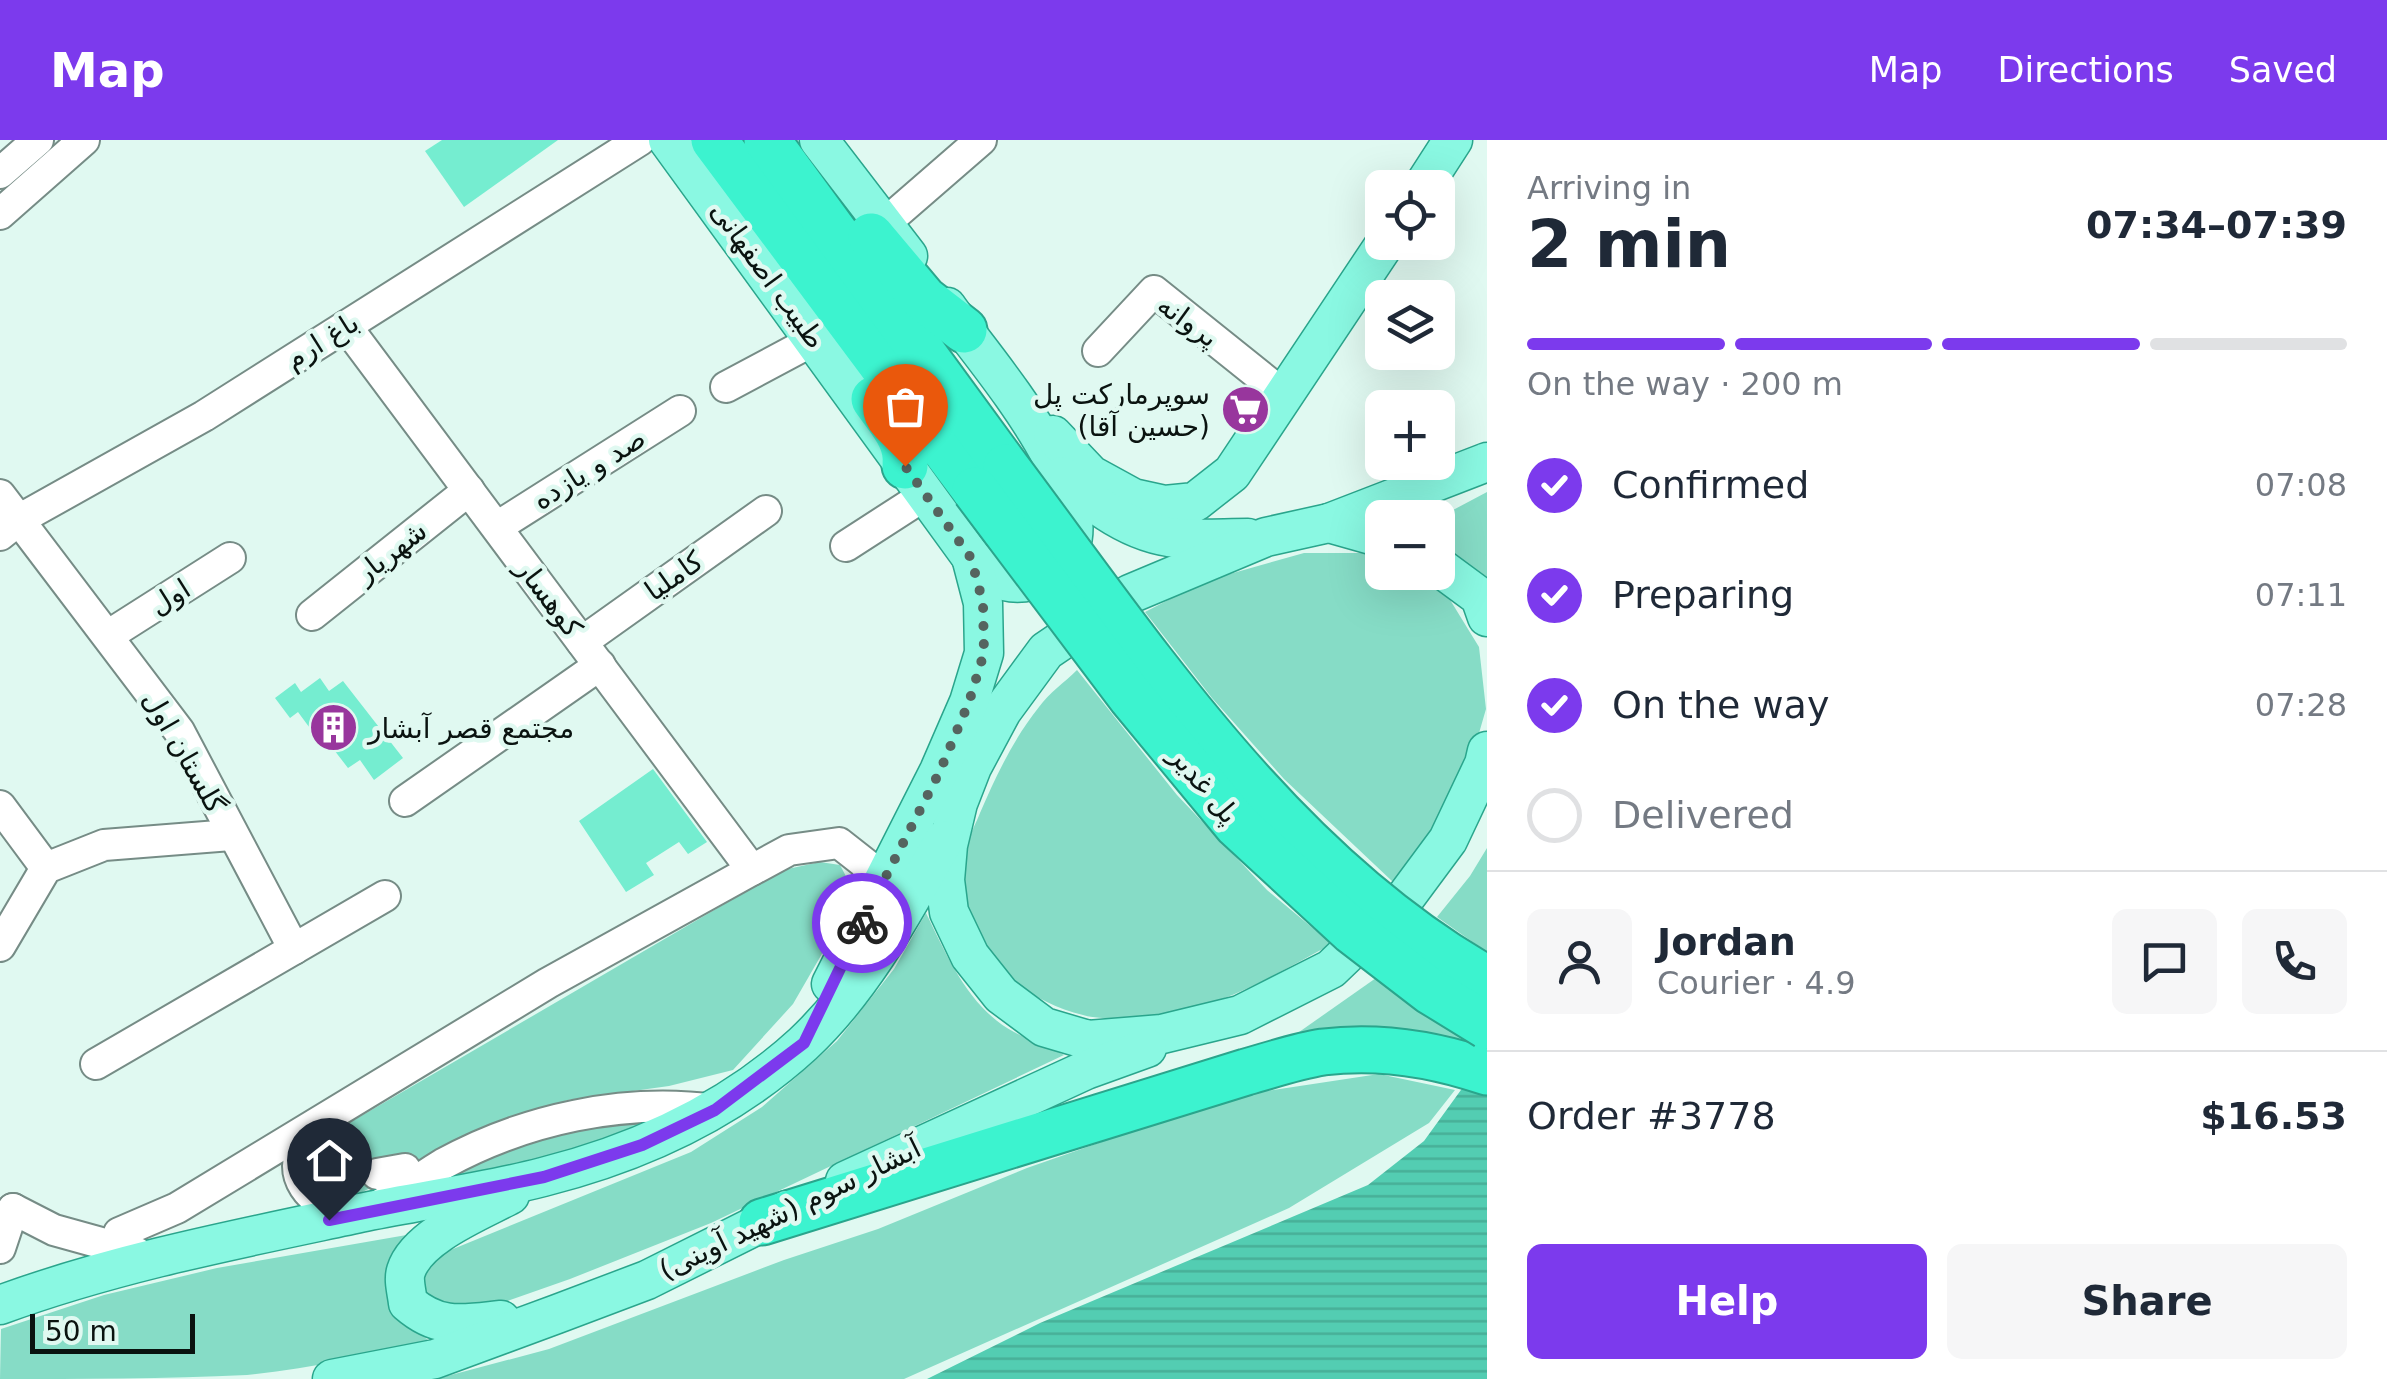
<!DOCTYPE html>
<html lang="en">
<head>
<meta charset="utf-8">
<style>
  body { margin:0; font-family:"DejaVu Sans","Noto Naskh Arabic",sans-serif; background:#f6f6f7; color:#1f2937; height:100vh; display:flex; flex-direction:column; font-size:38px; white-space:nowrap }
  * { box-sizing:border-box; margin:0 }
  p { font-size:32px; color:#747a83 }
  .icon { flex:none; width:55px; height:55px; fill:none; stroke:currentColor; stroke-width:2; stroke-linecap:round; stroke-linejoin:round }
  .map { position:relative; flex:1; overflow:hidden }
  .sheet { display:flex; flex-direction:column; background:#fff; width:900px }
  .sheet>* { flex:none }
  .tools { position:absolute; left:1365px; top:30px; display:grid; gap:20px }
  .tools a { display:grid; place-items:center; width:90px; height:90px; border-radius:15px; background:#fff; box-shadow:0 10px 40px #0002; font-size:50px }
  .scale { position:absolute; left:30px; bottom:25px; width:165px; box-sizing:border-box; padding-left:10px; border:5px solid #0a1310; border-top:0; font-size:28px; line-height:35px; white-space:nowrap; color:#0a1310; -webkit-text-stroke:8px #e0f9f1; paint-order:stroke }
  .pin { position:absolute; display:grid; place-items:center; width:85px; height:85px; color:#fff; margin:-102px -42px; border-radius:50% 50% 50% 0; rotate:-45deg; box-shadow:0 0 10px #0007 }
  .pin .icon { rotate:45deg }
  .courier { position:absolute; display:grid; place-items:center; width:100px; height:100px; margin:-50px; border:8px solid #7c3aed; border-radius:50%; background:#fff; color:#222; box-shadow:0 2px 12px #0007 }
  .headline em { font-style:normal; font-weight:700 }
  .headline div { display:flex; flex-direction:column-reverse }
  .headline { display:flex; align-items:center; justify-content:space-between; height:170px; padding:0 40px }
  h1 { font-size:65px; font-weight:700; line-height:75px }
  .bar { display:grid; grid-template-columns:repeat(4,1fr); gap:15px 10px; align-content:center; height:120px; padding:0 40px }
  .bar i { height:12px; border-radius:8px; background:#e0e1e3 }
  .bar .current { background:#7c3aed }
  .bar p { grid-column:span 4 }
  .line { display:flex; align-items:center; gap:25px; padding:0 40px; border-top:2px solid #e0e1e3 }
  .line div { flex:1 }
  .round { display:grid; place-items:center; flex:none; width:105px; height:105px; border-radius:15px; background:#f6f6f7 }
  ol { padding:0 40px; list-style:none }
  li { display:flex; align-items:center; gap:30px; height:110px }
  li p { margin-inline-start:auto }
  li .icon { padding:10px; border-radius:50%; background:#7c3aed; color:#fff; stroke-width:4 }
  li:last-child { color:#747a83 }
  li i { width:55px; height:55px; border:5px solid #e0e1e3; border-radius:50% }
  .button { display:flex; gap:20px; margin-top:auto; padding:20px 40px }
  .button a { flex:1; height:115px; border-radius:15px; background:#7c3aed; color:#fff; font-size:40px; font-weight:700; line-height:115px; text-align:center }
  .button a+a { background:#f6f6f7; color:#1f2937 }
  header { display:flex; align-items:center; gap:60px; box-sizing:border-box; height:140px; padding:0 50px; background:#7c3aed; color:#fff }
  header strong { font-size:48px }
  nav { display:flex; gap:55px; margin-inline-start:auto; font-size:35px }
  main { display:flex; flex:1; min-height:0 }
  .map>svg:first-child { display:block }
  .green { fill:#86dcc6 }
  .water { fill:url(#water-rules) }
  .building { fill:#75edd0 }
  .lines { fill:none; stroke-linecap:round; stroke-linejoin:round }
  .minor-casing { stroke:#768c86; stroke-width:34 }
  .major-casing { stroke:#2aa58c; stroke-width:41 }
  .highway-casing { stroke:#2aa58c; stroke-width:49 }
  .minor { stroke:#fff; stroke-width:30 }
  .major { stroke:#8af8e2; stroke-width:38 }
  .highway { stroke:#3cf3cf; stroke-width:45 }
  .highway-bridge-casing { stroke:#2aa58c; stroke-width:49; stroke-linecap:butt }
  .highway-bridge { stroke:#3cf3cf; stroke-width:45 }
  .done { stroke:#55645f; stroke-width:10; stroke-dasharray:0 18 }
  .route { stroke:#7c3aed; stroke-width:12 }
  .labels { text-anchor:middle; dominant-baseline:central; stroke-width:9; stroke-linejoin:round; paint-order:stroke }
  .street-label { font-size:28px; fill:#0a1310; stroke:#e0f9f1 }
  .poi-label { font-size:28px; fill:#0a1310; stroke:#e0f9f1; text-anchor:end }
</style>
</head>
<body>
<header>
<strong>Map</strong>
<nav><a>Map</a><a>Directions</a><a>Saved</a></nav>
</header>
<main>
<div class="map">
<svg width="1487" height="1239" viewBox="0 0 1487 1239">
  <defs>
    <pattern id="water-rules" width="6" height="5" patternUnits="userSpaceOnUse" patternTransform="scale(2.5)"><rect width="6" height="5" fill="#53cdb2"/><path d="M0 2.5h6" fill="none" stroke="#47af98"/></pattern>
  </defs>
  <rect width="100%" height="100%" fill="#e0f9f1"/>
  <g class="green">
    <path d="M 1487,352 L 1487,449 L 1476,432 L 1438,402 L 1438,378 Z"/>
    <path d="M 1304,413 L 1378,413 L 1382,416 L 1382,432 L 1412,433 L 1444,450 L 1479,507 L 1486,569 L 1464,645 L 1430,699 L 1393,742 L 1284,639 L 1212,558 L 1145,472 L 1205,441 Z"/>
    <path d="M 1077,530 L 1177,655 L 1267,750 L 1332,804 C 1272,836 1213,873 1143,877 C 1125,878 1100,880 1083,875 C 1008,857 956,794 964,715 C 966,701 975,686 980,673 C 996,636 1014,598 1039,567 C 1049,553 1065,542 1077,530 Z"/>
    <path d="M 1487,708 L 1487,812 L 1437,777 L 1470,736 Z"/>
    <path d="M 820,722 L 840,725 L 849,742 L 838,786 L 793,864 L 733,930 L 669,946 L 568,960 L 472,993 L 357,1055 L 329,1052 L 318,1031 L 325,997 L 783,730 Z"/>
    <path d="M 926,773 C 947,816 969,868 1014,892 C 1030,901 1048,907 1064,915 L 711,1083 L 570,1139 L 470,1174 L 423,1157 L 422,1131 L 431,1118 L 691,1012 L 762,967 L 837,901 L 894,829 Z"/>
    <path d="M 1376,838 L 1487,903 L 1292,897 Z"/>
    <path d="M 1379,934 L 1455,950 L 1429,983 L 1289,1068 L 904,1239 L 436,1239 L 549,1209 L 784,1120 L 878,1089 L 1027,1028 L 1233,956 Z"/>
    <path d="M 619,979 L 641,985 L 631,996 L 446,1042 C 484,1002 566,992 619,979 Z"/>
    <path d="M 418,1093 L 414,1188 L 430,1202 C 370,1215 309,1229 247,1235 C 165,1239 82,1239 0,1239 L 1,1189 L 104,1155 L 217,1128 Z"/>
  </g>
  <path class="water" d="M 1487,914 L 1487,1239 L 927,1239 L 1040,1183 L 1368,1045 L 1424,1001 Z"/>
  <g class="building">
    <path d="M 442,0 L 558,0 L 464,67 L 425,11 Z"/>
    <path d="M 320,538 L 329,551 L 343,541 L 403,618 L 374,640 L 360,620 L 348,628 L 331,606 L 326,610 L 298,572 L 290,578 L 275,558 L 295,543 L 301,552 Z"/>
    <path d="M 653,629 L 707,702 L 688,714 L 679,702 L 646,723 L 654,735 L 626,752 L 579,681 Z"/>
  </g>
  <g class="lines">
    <defs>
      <g id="minor">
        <path d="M 0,33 L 38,0"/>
        <path d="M 0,74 L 84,0"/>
        <path d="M 883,85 L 981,0"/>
        <path d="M 346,186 L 752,730"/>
        <path d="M 1098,211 L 1154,151 L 1285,256"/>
        <path d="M 726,247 L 814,200"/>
        <path d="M 0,355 L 179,591 L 294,809"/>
        <path d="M 497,387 L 680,271"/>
        <path d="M 0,395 L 20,379 L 204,276 L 640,0"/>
        <path d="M 846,406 L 925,355"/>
        <path d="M 312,475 L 469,350"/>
        <path d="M 109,495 L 230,418"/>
        <path d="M 582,502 L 766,371"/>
        <path d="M 405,661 L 600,525"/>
        <path d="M 0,666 L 46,728"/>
        <path d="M 0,806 L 46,728 L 104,705 L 231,695"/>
        <path d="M 96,924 L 385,756"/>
        <path d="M 309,989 C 306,1000 298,1015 298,1026 C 298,1056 337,1079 365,1072 C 382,1067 424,1035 443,1024 C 525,979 623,958 715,970"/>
        <path d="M 377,1034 L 405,1029 L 414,1042"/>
        <path d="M 13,1069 L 54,1090 L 137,1113"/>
        <path d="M 119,1093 L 177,1068 L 548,843 L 752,730 L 789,710 L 839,703 L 867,725 L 873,760"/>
        <path d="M 0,1108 L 13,1069"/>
      </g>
      <g id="major">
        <path d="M 668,0 L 971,417 C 987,436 1006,447 1031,441 C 1044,439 1055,431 1063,421 C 1111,360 982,218 947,167"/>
        <path d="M 819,0 L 908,116"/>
        <path d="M 1422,48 L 1453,0"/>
        <path d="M 1053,295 L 1091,335 L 1133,358 L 1165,365 L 1195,362 L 1232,333 L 1386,102"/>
        <path d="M 1062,336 C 1094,365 1132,394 1177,398 C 1200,400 1225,398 1248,398"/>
        <path d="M 1329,383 L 1487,322"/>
        <path d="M 1382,398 L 1329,383 L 1266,397 L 1130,454 L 1046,511 L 1002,571 L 972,627 L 958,663 L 948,705 L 945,740 L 949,772 L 970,816 L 1001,855 L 1044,887 L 1088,900 L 1162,894 L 1240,875 L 1331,829 L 1405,758 L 1448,700 L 1484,624 L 1487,611"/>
        <path d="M 1438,426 L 1480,457 L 1487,477"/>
        <path d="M 831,844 L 939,631 L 969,562 L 984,513 L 983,463 L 971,417"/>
        <path d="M 845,1041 L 1086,930 L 1147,908"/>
        <path d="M 0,1165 C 117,1122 243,1098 365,1072 C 424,1060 485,1052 543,1037 C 638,1013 730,971 803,904 C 863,848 904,771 944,700"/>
        <path d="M 501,1180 C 463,1184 439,1190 408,1163 C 407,1153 403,1140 406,1131 C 417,1096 480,1071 510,1055"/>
        <path d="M 332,1239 L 435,1219 L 557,1174 L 647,1140 L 787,1070"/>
      </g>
      <g id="highway">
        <path d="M 714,0 L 975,350"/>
        <path d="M 767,0 L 1006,327"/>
        <path d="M 871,96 L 924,159 L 964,190"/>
        <path d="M 874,259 C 889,281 908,299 905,326"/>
        <path d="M 762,1082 L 1246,932 C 1271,925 1297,916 1323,912 C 1379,905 1434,914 1487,932"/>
      </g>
    </defs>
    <use href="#minor" class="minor-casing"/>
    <use href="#major" class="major-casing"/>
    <use href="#highway" class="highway-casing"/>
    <use href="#minor" class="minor"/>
    <use href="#major" class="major"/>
    <use href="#highway" class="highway"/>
    <defs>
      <g id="highway-bridge">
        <path d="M 1006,327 C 1144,511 1283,724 1487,839"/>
        <path d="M 975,350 L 1131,557 L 1237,685 L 1352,791 L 1430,851 L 1487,886"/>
      </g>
    </defs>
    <use href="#highway-bridge" class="highway-bridge-casing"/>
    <use href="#highway-bridge" class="highway-bridge"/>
  </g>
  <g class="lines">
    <path class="done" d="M 862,783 L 940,631 L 969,562 L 984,513 L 983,463 L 971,418 L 905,326"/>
    <path class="route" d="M 329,1080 L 544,1037 L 642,1005 L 715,970 L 804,903 L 862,783"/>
  </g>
  <defs>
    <symbol id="supermarket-disc" viewBox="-11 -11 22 22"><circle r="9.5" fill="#98369d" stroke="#e0f9f1"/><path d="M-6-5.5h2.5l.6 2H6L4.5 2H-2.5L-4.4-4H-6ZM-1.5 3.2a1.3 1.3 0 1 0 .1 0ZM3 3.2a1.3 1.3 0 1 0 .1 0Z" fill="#fff"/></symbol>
    <symbol id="building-disc" viewBox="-11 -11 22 22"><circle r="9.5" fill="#98369d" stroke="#e0f9f1"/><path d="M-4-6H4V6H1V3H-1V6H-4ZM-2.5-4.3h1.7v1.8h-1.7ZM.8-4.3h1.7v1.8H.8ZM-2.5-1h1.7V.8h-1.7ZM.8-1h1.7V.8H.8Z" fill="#fff"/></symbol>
  </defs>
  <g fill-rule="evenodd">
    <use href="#supermarket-disc" x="1218" y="242" width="55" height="55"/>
    <use href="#building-disc" x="306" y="560" width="55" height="55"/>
  </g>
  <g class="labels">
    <g class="street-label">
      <text transform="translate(768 135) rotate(54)">طبیب اصفهانی</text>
      <text transform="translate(1188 181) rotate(36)">پروانه</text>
      <text transform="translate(322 201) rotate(-32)">باغ ارم</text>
      <text transform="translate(589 329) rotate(-32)">صد و یازده</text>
      <text transform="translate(391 412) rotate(-38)">شهریار</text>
      <text transform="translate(674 436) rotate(-35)">کاملیا</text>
      <text transform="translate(170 457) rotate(-32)">اول</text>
      <text transform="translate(549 458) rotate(53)">کوهسار</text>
      <text transform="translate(184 612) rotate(60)">گلستان اول</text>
      <text transform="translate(1204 645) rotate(50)">پل غدیر</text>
      <text transform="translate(790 1069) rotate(-26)">آبشار سوم (شهید آوینی)</text>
    </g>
    <g class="poi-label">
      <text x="1210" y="254">سوپرمارکت پل<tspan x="1210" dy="32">(حسین آقا)</tspan></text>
      <text x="368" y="588" text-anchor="start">مجتمع قصر آبشار</text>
    </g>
  </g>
</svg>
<div class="tools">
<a><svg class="icon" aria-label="locate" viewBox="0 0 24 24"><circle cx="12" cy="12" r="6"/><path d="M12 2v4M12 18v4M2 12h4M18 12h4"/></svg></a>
<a><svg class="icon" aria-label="layers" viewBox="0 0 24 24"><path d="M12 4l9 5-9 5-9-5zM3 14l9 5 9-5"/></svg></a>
<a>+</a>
<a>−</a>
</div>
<div class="scale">50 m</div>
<div class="pin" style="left:905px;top:326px;background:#ea580c"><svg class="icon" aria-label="bag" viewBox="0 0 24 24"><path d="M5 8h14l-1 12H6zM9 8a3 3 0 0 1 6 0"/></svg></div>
<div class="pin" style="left:329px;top:1080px;background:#1f2937"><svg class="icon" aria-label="home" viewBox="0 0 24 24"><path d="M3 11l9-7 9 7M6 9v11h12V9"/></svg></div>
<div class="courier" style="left:862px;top:783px"><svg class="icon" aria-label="bike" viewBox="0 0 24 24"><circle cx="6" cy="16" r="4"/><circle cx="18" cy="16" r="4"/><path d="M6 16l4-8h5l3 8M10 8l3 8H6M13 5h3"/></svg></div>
</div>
<section class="sheet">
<div class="headline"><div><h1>2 min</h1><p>Arriving in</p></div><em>07:34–07:39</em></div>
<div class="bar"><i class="current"></i><i class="current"></i><i class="current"></i><i></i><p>On the way · 200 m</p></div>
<ol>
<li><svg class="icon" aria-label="check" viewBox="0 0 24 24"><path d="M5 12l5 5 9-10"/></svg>Confirmed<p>07:08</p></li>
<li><svg class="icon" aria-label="check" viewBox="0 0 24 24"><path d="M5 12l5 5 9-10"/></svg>Preparing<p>07:11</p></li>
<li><svg class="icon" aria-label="check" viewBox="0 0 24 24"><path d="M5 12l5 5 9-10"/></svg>On the way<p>07:28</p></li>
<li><i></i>Delivered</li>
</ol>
<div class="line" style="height:180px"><a class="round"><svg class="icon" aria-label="person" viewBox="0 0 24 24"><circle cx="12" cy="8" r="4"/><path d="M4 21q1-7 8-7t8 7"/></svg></a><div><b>Jordan</b><p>Courier · 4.9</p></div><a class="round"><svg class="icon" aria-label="chat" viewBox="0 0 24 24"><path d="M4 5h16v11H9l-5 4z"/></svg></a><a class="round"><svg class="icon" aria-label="phone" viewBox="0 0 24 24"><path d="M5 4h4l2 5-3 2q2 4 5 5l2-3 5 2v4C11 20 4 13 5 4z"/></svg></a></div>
<div class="line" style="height:130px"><div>Order #3778</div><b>$16.53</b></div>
<div class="button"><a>Help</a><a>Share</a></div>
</section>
</main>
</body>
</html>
